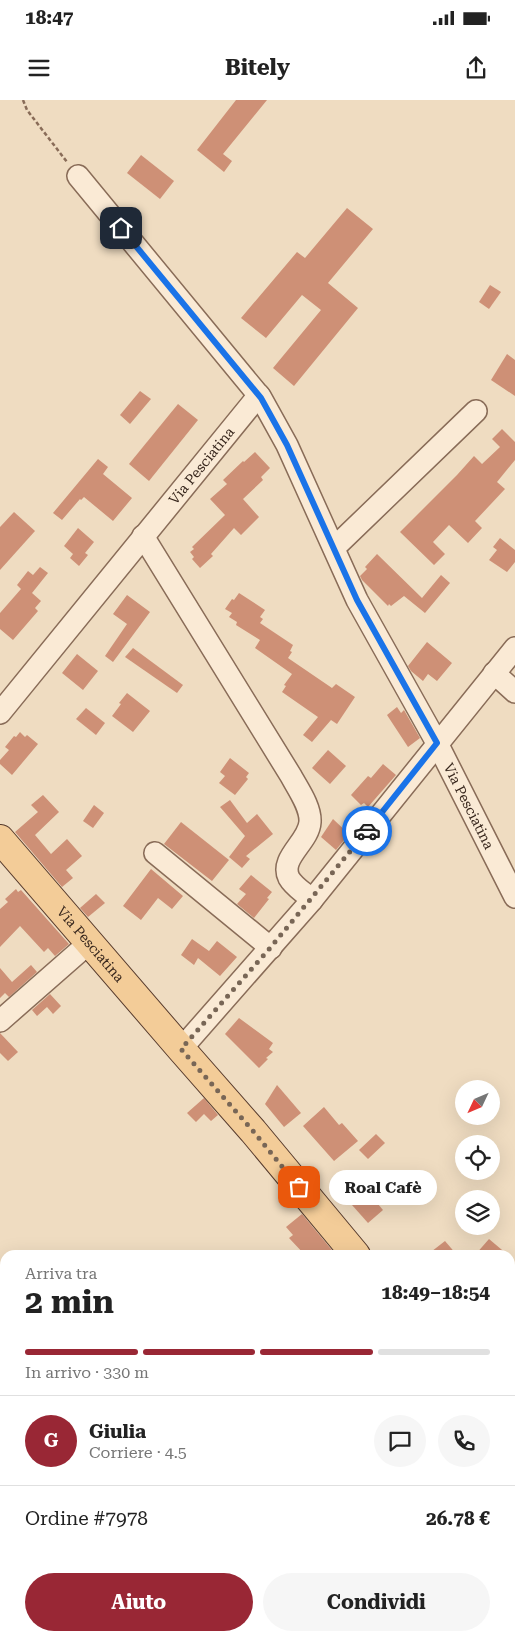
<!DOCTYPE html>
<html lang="it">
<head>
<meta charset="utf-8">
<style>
  body { margin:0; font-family:"Roboto Serif",serif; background:#f6f6f6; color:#222; height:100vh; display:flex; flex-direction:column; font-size:19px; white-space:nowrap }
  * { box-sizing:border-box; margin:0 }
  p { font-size:16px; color:#767676 }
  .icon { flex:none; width:28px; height:28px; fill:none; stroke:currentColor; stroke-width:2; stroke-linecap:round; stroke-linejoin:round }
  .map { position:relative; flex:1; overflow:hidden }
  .panel { position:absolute; left:0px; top:1150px; width:515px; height:391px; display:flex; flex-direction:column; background:#fff; border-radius:15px 15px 0 0; box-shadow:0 5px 20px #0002 }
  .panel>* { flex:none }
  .needle { width:32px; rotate:226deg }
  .fabs { position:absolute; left:455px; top:980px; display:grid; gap:10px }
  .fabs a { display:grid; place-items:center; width:45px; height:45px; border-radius:50%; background:#fff; box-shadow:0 5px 20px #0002; font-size:25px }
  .pin { position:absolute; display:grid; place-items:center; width:42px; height:42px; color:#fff; margin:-21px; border-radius:10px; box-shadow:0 2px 8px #0006 }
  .courier { position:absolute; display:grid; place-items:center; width:50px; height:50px; margin:-25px; border:4px solid #1a73e8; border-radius:50%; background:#fff; color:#222; box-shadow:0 1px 6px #0007 }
  .bubble { position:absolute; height:35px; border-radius:18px; background:#fff; box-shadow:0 5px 20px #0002; font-size:16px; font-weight:700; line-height:35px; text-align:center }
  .headline em { font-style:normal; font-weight:700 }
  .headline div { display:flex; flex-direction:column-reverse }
  .headline { display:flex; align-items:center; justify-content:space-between; height:85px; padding:0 25px }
  h1 { font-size:32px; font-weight:700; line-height:38px }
  .bar { display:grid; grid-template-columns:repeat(4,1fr); gap:8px 5px; align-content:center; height:60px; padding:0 25px }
  .bar i { height:6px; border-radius:4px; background:#e0e0e0 }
  .bar .active { background:#992735 }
  .bar p { grid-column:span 4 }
  .line { display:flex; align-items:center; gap:12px; padding:0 25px; border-top:1px solid #e0e0e0 }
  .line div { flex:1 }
  .round { display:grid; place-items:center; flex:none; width:52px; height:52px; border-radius:26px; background:#f6f6f6 }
  .action { display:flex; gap:10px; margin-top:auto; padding:10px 25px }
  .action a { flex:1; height:58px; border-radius:30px; background:#992735; color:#fff; font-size:20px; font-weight:700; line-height:58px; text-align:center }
  .action a+a { background:#f6f6f6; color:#222 }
  .status { display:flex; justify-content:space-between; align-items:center; height:35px; padding:0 25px; background:#fff; direction:ltr }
  .status svg { height:14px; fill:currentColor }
  header { display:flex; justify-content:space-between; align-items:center; height:65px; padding:0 25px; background:#fff; font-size:22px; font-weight:700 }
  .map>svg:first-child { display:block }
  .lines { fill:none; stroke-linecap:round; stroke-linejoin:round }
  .stream { stroke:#6b9082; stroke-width:4.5 }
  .building { fill:#ce9076 }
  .minor-casing { stroke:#896c58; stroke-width:24 }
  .major-casing { stroke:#573b2d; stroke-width:30 }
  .path { stroke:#896c58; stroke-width:2.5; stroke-dasharray:4 2.5; stroke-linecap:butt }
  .minor { stroke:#faead5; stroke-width:21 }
  .major { stroke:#f3cc98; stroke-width:28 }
  .done { stroke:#786656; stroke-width:5; stroke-dasharray:0 9 }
  .route { stroke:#1a73e8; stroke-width:6 }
  .labels { text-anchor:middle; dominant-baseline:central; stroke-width:5; stroke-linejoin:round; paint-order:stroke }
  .street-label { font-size:14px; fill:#38271d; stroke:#f6e7d1 }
</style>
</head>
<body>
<div class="status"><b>18:47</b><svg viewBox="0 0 49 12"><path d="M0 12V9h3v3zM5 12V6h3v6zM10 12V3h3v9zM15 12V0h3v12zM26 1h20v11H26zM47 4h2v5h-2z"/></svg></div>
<header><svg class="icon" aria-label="menu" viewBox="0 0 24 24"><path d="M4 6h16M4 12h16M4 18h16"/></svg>Bitely<svg class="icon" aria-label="share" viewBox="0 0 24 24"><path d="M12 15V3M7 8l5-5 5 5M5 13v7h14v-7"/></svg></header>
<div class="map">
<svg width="515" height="1541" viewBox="0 0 515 1541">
  <rect width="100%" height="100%" fill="#efdcc1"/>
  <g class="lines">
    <g class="stream">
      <path d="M 510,1362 L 515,1355"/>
      <path d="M 377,1541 L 381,1536"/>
    </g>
  </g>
  <g class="building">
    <path d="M 236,0 L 267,0 L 223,54 L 232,61 L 224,72 L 197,50 Z"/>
    <path d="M 141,55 L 174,81 L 160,99 L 127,73 Z"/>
    <path d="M 347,108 L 373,129 L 328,183 L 358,208 L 294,286 L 273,268 L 321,210 L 302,195 L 266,238 L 241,218 L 297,152 L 305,158 Z"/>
    <path d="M 490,185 L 501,192 L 489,209 L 479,202 Z"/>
    <path d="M 507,254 L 515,260 L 515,296 L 491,280 Z"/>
    <path d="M 140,291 L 151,299 L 130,324 L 120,315 Z"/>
    <path d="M 178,304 L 198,320 L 149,381 L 129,364 Z"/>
    <path d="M 502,329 L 515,342 L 515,360 L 497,382 L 505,389 L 475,421 L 482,428 L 468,443 L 449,425 L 433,442 L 445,454 L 434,465 L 400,432 L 457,375 L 474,356 L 482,364 L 500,347 L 492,339 Z"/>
    <path d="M 255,352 L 270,368 L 261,377 L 263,380 L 243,399 L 259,417 L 241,435 L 234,428 L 211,454 L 213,456 L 200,468 L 192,459 L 194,457 L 190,452 L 194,449 L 192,447 L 225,415 L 210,399 L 227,384 L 223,380 L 243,361 L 244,362 Z"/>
    <path d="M 98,359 L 108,367 L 103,374 L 132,398 L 113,421 L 84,397 L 81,400 L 80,399 L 62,420 L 53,413 Z"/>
    <path d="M 14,412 L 35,431 L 0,470 L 0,427 Z"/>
    <path d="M 78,428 L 94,442 L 85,453 L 88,455 L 79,466 L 70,458 L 73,454 L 64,446 Z"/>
    <path d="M 500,438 L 515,450 L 515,462 L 507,472 L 489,460 L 497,450 L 493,447 Z"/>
    <path d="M 377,454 L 422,498 L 441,475 L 450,483 L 425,513 L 404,496 L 391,506 L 389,504 L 388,506 L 362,480 L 360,476 L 367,469 L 365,467 Z"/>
    <path d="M 40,467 L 48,473 L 32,493 L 41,501 L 35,508 L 38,511 L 13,540 L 0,529 L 0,513 L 21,489 L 17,485 L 28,471 L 33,475 Z"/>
    <path d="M 239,493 L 265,510 L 260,517 L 263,519 L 260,523 L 293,545 L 290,551 L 292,552 L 288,558 L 332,588 L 336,584 L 355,597 L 337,624 L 331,620 L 312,642 L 303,635 L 318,617 L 282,592 L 286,586 L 284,585 L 292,574 L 255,548 L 260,540 L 236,525 L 237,522 L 229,517 L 232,513 L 225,509 L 232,499 L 234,500 Z"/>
    <path d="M 127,495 L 150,512 L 113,562 L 105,556 L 127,524 L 113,514 Z"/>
    <path d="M 427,542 L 452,563 L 437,581 L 428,574 L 423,581 L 411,571 L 408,566 Z"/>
    <path d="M 133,548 L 183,585 L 177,593 L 125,557 Z"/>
    <path d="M 77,554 L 98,571 L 83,590 L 62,573 Z"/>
    <path d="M 127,593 L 150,611 L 133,632 L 112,616 L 121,604 L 119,603 Z"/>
    <path d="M 397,607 L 401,613 L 404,610 L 420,638 L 408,647 L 387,615 Z"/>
    <path d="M 86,608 L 105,623 L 96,635 L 76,619 Z"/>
    <path d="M 20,632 L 25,637 L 27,635 L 38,644 L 12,675 L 0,664 L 0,660 L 9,650 L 5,647 L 14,636 L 16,637 Z"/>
    <path d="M 328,650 L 346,666 L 330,684 L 312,668 Z"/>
    <path d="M 230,658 L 249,673 L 246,677 L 248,679 L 235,695 L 219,683 L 225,676 L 220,672 Z"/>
    <path d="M 383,664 L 396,675 L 368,707 L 364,703 L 361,705 L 351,695 L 368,676 L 371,678 Z"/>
    <path d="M 43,695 L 59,712 L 35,735 L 51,754 L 67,739 L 82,756 L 66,770 L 73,778 L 62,787 L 15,732 L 38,712 L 31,705 Z"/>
    <path d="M 230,700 L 247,723 L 257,714 L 273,734 L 246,756 L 250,759 L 242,768 L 229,757 L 245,736 L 220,707 Z"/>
    <path d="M 94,705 L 104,713 L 93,728 L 83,721 Z"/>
    <path d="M 333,719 L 349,734 L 336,750 L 321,737 Z"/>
    <path d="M 181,722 L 229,760 L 212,781 L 164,744 Z"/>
    <path d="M 151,769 L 183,796 L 172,809 L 158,798 L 141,820 L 123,806 Z"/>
    <path d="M 251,775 L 272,792 L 267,798 L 269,799 L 254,818 L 237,804 L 246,794 L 239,789 Z"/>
    <path d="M 16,789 L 18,792 L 21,790 L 69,844 L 55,856 L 48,848 L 44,852 L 20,826 L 0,847 L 0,809 L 8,802 L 5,799 Z"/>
    <path d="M 96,794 L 105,803 L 88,817 L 80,808 Z"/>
    <path d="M 192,839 L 209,851 L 217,841 L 237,857 L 220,876 L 198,858 L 194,865 L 181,855 Z"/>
    <path d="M 31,865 L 37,872 L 9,897 L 5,893 L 0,898 L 0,868 L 12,882 Z"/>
    <path d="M 50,894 L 61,906 L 53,914 L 47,907 L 37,916 L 32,910 Z"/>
    <path d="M 239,918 L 273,943 L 269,949 L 273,952 L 266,958 L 268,959 L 259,968 L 225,934 Z"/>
    <path d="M 0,933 L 18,952 L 8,961 L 0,953 Z"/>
    <path d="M 277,985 L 301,1013 L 284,1027 L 265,1004 Z"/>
    <path d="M 204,998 L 218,1015 L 211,1021 L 204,1014 L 196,1022 L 187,1013 Z"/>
    <path d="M 324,1007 L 339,1025 L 342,1023 L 358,1041 L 334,1061 L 303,1026 Z"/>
    <path d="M 376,1034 L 385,1043 L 368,1059 L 359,1050 Z"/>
    <path d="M 367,1091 L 383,1110 L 368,1123 L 352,1105 Z"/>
    <path d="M 302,1114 L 336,1155 L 305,1155 L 289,1138 L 293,1135 L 286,1127 Z"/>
    <path d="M 489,1139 L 508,1155 L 475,1155 Z"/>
    <path d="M 445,1141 L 457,1155 L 427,1155 Z"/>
  </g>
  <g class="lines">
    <defs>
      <g id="minor">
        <path id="s1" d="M 78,76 L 261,298 L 287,345 L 357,500 L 437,643 L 515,797"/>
        <path d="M 143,436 L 291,676 C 298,689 311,707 310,722 C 309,742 279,758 289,778 C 294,787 305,793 312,800"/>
        <path d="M 334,448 L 476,311"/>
        <path d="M 494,573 L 515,592"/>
        <path id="s2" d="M 0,613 L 259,295"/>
        <path d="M 155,753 L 271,848"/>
        <path d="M 0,921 L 89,843"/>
        <path d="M 181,949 L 312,800 L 515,548"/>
        <path d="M 510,1255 L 515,1254"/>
        <path d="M 0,1320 L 5,1320"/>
      </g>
      <g id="major">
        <path id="s3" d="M 0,739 L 181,949 L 253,1031 L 356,1155"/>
        <path d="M 510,1336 L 515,1340"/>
      </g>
    </defs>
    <use href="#minor" class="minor-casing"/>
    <use href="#major" class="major-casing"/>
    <path class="path" d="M 23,0 L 27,10 L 67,62"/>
    <use href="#minor" class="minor"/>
    <use href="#major" class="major"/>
  </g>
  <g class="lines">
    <path class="done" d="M 299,1087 L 253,1031 L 181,949 L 270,848 L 367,731"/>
    <path class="route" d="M 121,128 L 261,298 L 287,345 L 357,500 L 437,643 L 367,731"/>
  </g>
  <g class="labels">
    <g class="street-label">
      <text stroke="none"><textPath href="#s2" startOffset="319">Via Pesciatina</textPath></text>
      <text stroke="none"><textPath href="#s1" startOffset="746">Via Pesciatina</textPath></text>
      <text stroke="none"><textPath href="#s3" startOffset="139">Via Pesciatina</textPath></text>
    </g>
  </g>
</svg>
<div class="fabs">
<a><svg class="needle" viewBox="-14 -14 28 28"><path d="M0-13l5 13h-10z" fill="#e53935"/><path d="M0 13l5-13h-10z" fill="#767676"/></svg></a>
<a><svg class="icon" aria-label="locate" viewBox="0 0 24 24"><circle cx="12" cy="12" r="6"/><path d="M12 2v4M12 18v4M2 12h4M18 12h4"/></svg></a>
<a><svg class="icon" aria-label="layers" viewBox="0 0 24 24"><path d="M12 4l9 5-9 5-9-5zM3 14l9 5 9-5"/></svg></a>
</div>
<div class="pin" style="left:299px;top:1087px;background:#ea580c"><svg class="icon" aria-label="bag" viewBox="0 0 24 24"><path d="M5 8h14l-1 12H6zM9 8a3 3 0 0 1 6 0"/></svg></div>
<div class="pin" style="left:121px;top:128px;background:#1f2937"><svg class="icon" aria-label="home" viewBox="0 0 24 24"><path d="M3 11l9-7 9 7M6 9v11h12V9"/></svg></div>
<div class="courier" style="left:367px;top:731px"><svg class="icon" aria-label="car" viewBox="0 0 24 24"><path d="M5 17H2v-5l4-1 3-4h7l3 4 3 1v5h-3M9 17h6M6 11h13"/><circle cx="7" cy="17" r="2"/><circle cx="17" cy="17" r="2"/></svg></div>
<div class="bubble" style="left:329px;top:1070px;width:108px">Roal Cafè</div>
<section class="panel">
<div class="headline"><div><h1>2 min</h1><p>Arriva tra</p></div><em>18:49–18:54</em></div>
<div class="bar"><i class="active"></i><i class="active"></i><i class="active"></i><i></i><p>In arrivo · 330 m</p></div>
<div class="line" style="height:90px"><b class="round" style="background:#992735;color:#fff">G</b><div><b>Giulia</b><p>Corriere · 4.5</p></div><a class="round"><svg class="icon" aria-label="chat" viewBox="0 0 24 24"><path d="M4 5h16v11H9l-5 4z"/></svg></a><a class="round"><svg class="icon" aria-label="phone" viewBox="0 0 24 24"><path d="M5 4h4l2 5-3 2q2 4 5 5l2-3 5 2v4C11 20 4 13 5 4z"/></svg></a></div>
<div class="line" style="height:65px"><div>Ordine #7978</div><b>26.78 €</b></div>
<div class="action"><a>Aiuto</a><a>Condividi</a></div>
</section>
</div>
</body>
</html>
